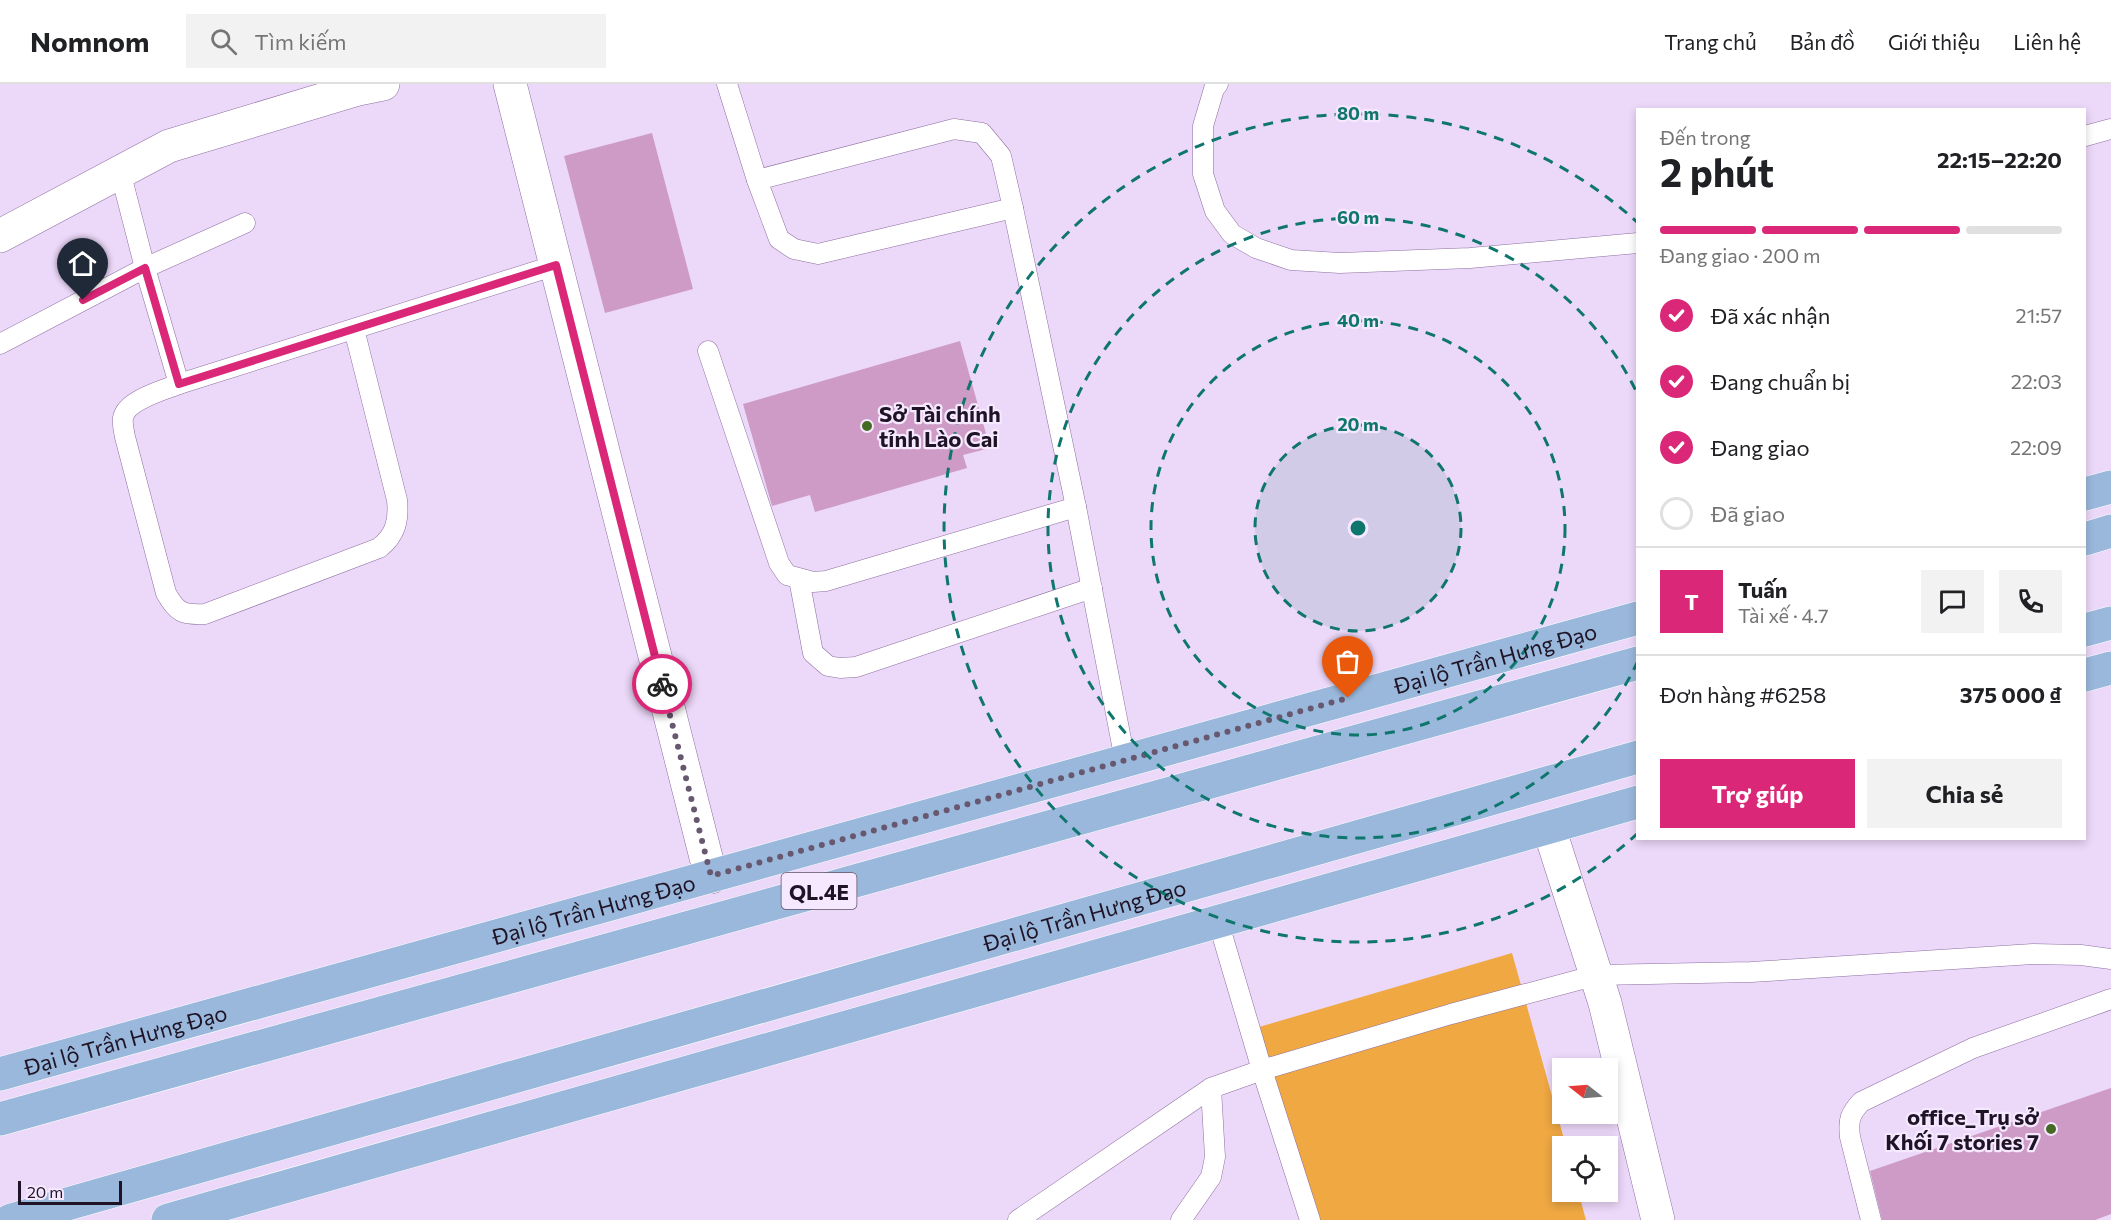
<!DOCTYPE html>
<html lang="vi">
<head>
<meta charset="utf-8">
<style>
  body { margin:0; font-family:Commissioner,sans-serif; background:#f2f2f2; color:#202124; height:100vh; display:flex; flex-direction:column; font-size:22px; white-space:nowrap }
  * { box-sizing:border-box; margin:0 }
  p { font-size:20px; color:#757577 }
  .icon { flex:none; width:33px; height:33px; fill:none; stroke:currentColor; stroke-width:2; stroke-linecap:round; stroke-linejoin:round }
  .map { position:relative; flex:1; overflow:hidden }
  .side { position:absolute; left:1636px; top:24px; width:450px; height:732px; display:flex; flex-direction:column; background:#fff; border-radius:0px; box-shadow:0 3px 9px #0003 }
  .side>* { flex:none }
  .needle { width:39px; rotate:287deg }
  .fabs { position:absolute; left:1552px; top:974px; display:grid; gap:12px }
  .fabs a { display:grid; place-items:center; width:66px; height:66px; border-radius:0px; background:#fff; box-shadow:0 3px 9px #0003; font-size:30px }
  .scale { position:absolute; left:18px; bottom:15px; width:104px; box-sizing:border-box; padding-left:6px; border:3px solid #1f1326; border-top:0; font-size:16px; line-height:21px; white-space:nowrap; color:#1f1326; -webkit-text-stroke:4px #f6e8ff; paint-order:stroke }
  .pin { position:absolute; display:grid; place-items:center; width:51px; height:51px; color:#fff; margin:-62px -26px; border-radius:50% 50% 50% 0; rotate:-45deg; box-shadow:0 0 6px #0007 }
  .pin .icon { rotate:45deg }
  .courier { position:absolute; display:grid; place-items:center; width:60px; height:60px; margin:-30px; border:4px solid #db2777; border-radius:50%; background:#fff; color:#222; box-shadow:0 2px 8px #0007 }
  .head em { font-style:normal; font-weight:700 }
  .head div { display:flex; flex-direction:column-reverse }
  .head { display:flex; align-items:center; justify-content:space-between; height:102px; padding:0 24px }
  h1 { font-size:39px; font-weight:700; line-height:45px }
  .bar { display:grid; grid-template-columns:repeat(4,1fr); gap:9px 6px; align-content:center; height:72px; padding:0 24px }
  .bar i { height:8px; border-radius:4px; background:#e0e0e0 }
  .bar .selected { background:#db2777 }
  .bar p { grid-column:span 4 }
  .line { display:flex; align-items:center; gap:15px; padding:0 24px; border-top:2px solid #e0e0e0 }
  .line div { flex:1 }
  .round { display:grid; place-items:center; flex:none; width:63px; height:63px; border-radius:0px; background:#f2f2f2 }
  ol { padding:0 24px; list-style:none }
  li { display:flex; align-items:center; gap:18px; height:66px }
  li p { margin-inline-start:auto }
  li .icon { padding:6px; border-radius:50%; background:#db2777; color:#fff; stroke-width:4 }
  li:last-child { color:#757577 }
  li i { width:33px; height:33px; border:3px solid #e0e0e0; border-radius:50% }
  .primary-button { display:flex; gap:12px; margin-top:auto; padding:12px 24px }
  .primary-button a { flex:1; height:69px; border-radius:0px; background:#db2777; color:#fff; font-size:24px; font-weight:700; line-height:69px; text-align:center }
  .primary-button a+a { background:#f2f2f2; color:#202124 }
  header { display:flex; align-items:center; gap:36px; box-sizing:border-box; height:84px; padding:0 30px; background:#fff; border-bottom:2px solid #e0e0e0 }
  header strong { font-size:28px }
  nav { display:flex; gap:33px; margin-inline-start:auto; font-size:21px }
  .search { width:420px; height:54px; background:#f2f2f2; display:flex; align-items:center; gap:15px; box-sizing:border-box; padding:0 21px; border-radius:0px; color:#757577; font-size:22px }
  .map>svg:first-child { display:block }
  .green { fill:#efa842 }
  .building { fill:#cd9bc5 }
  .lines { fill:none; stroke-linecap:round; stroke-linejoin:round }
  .lane-casing { stroke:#8e6fa1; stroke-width:21 }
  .street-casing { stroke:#8e6fa1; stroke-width:34 }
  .primary-casing { stroke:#fff; stroke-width:34 }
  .lane { stroke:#fff; stroke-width:20 }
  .street { stroke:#fff; stroke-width:33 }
  .primary { stroke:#9ab8db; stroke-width:33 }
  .done { stroke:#675870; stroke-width:6; stroke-dasharray:0 10.8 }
  .route { stroke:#db2777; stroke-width:8 }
  .ring { fill:none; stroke:#0f766e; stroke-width:3; stroke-dasharray:10 8 }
  .poi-dot { fill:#456a23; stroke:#f6e8ff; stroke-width:2 }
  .labels { text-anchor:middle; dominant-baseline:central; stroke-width:4.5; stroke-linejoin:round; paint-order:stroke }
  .shield { fill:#f6e8ff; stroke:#605367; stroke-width:1.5 }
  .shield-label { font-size:21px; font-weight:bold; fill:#1f1326 }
  .poi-label { font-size:22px; font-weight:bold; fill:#1f1326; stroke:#f6e8ff; text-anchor:start }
  .street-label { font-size:22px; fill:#1f1326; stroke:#f6e8ff }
  .centre { fill:#0f766e; stroke:#f6e8ff; stroke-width:3 }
  .ring-label { font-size:18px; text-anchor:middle; font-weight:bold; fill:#0f766e; stroke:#f6e8ff; stroke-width:4.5; stroke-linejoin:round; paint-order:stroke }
</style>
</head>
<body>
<header>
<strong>Nomnom</strong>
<div class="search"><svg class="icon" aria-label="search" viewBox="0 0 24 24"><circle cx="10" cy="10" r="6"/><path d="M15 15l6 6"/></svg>Tìm kiếm</div>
<nav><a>Trang chủ</a><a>Bản đồ</a><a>Giới thiệu</a><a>Liên hệ</a></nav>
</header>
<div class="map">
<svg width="2111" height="1136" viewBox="0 0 2111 1136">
  <rect width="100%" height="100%" fill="#ecd8f9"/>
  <path class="green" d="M 1512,869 L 1566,1062 L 1563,1062 L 1563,1107 L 1578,1107 L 1586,1136 L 1313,1136 L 1289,1040 L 1259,943 Z"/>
  <g class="building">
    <path d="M 652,49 L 693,205 L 605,229 L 564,72 Z"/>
    <path d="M 960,257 L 990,364 L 963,371 L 967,384 L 815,428 L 810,411 L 772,422 L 743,320 Z"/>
    <path d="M 2111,1004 L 2111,1130 L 2095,1136 L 1882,1136 L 1870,1087 Z"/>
  </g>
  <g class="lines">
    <defs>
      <g id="lane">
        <path d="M 727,0 L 757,96 L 779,155 L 794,165 L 818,170 L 1013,124"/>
        <path d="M 1218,0 L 1214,5 L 1203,42 L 1203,90 L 1215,127 L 1232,150 L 1256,164 L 1291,176 L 1340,179 L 1470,174 L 1638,159"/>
        <path d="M 2085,52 L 2111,45"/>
        <path d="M 120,87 L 145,184 L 179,300"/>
        <path d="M 757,96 L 954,45 L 982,49 L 1001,72 L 1013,124 L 1076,423 L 1125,676"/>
        <path d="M 354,245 L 397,416 C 399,436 396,451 379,464 L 205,530 C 183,531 177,529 166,509 L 125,353 C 124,347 122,340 123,334 C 126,316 164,306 179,300 L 556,181"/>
        <path d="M 0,260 L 145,184 L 245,139"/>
        <path d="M 708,267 L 779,479 L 787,491 L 813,498 L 826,497 L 1076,423"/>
        <path d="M 799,495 L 813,569 L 828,582 L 840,584 L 856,583 L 1092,504"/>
        <path d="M 1218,837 L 1262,986 L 1310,1136"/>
        <path d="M 1018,1136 L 1211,1004 L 1262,986 L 1451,930 L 1597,891 L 1751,888 L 2033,870 L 2081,871 L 2111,875"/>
        <path d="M 1181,1136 L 1211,1093 L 1215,1073 L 1211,1004"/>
        <path d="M 1871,1136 L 1850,1053 C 1848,1036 1850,1030 1861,1018 L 1973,964 L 2111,915"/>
      </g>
      <g id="street">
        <path d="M 510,0 L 711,793"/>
        <path d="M 0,152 L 169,62 L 358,5 L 383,0"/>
        <path d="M 1549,744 L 1605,919 L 1658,1136"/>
      </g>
      <g id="primary">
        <path d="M 2085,410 L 2111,403"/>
        <path d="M 2085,455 L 2111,447"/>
        <path d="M 2085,546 L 2111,539"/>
        <path d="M 2085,591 L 2111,584"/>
        <path id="s1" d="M 0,990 L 1638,534"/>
        <path d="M 0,1035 L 1638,579"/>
        <path id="s2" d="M 11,1136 L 1638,673"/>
        <path d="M 168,1136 L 1638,718"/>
      </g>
    </defs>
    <use href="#lane" class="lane-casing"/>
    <use href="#street" class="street-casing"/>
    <use href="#primary" class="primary-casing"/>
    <use href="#lane" class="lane"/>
    <use href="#street" class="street"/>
    <use href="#primary" class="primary"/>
  </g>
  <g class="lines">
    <path class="done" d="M 662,600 L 711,792 L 1348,614"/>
    <path class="route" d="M 83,216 L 145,184 L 179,300 L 556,181 L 662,600"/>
  </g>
  <circle cx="1358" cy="444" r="103" fill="#0f766e" fill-opacity=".12"/>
  <g class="ring">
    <circle cx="1358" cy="444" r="103"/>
    <circle cx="1358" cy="444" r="207"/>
    <path d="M1638 577A310 310 0 1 1 1638 311"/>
    <path d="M1638 749A414 414 0 1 1 1638 139"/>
  </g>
  <g class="poi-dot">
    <circle cx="867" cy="342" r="6"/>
    <circle cx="2051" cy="1045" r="6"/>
  </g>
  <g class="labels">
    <rect class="shield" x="781.5" y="789" width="75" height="36" rx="4.5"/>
    <g class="shield-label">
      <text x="819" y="807">QL.4E</text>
    </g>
    <g class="poi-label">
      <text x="879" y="329">Sở Tài chính<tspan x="879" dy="25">tỉnh Lào Cai</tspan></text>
      <text x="2039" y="1032" text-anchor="end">office_Trụ sở<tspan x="2039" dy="25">Khối 7 stories 7</tspan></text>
    </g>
    <g class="street-label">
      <text stroke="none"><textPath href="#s1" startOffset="1552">Đại lộ Trần Hưng Đạo</textPath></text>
      <text stroke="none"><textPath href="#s1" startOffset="616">Đại lộ Trần Hưng Đạo</textPath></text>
      <text stroke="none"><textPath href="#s2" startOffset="1116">Đại lộ Trần Hưng Đạo</textPath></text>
      <text stroke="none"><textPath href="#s1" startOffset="130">Đại lộ Trần Hưng Đạo</textPath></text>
    </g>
  </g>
  <circle cx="1358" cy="444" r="9" class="centre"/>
  <g class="ring-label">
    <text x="1358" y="36">80 m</text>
    <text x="1358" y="140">60 m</text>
    <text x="1358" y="243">40 m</text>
    <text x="1358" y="347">20 m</text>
  </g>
</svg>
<div class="fabs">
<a><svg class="needle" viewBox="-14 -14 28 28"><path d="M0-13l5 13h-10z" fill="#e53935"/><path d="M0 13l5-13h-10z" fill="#757577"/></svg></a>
<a><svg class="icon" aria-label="locate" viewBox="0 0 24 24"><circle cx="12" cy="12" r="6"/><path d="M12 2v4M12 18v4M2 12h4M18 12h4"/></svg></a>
</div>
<div class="scale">20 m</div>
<div class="pin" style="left:1348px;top:614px;background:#ea580c"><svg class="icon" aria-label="bag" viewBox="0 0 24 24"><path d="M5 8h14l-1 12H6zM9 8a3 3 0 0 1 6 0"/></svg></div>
<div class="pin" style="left:83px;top:216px;background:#1f2937"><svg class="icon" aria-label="home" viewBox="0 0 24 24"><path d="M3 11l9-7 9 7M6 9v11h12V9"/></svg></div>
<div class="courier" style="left:662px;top:600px"><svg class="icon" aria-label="bike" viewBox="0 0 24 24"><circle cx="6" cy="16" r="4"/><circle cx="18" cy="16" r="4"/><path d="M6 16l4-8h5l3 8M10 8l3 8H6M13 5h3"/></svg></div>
<section class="side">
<div class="head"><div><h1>2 phút</h1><p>Đến trong</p></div><em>22:15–22:20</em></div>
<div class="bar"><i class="selected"></i><i class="selected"></i><i class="selected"></i><i></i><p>Đang giao · 200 m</p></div>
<ol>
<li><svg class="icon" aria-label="check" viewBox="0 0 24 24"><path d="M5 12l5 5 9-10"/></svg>Đã xác nhận<p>21:57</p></li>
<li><svg class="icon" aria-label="check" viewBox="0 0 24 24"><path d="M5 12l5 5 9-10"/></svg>Đang chuẩn bị<p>22:03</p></li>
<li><svg class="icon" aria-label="check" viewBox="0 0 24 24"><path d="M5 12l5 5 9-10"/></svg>Đang giao<p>22:09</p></li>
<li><i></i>Đã giao</li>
</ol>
<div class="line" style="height:108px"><b class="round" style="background:#db2777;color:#fff">T</b><div><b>Tuấn</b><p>Tài xế · 4.7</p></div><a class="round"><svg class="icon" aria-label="chat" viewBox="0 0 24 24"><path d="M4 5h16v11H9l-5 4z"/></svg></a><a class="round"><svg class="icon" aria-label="phone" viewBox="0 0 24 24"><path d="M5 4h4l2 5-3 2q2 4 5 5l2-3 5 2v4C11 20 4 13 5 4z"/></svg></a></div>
<div class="line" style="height:78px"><div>Đơn hàng #6258</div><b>375 000 ₫</b></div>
<div class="primary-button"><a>Trợ giúp</a><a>Chia sẻ</a></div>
</section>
</div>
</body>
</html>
